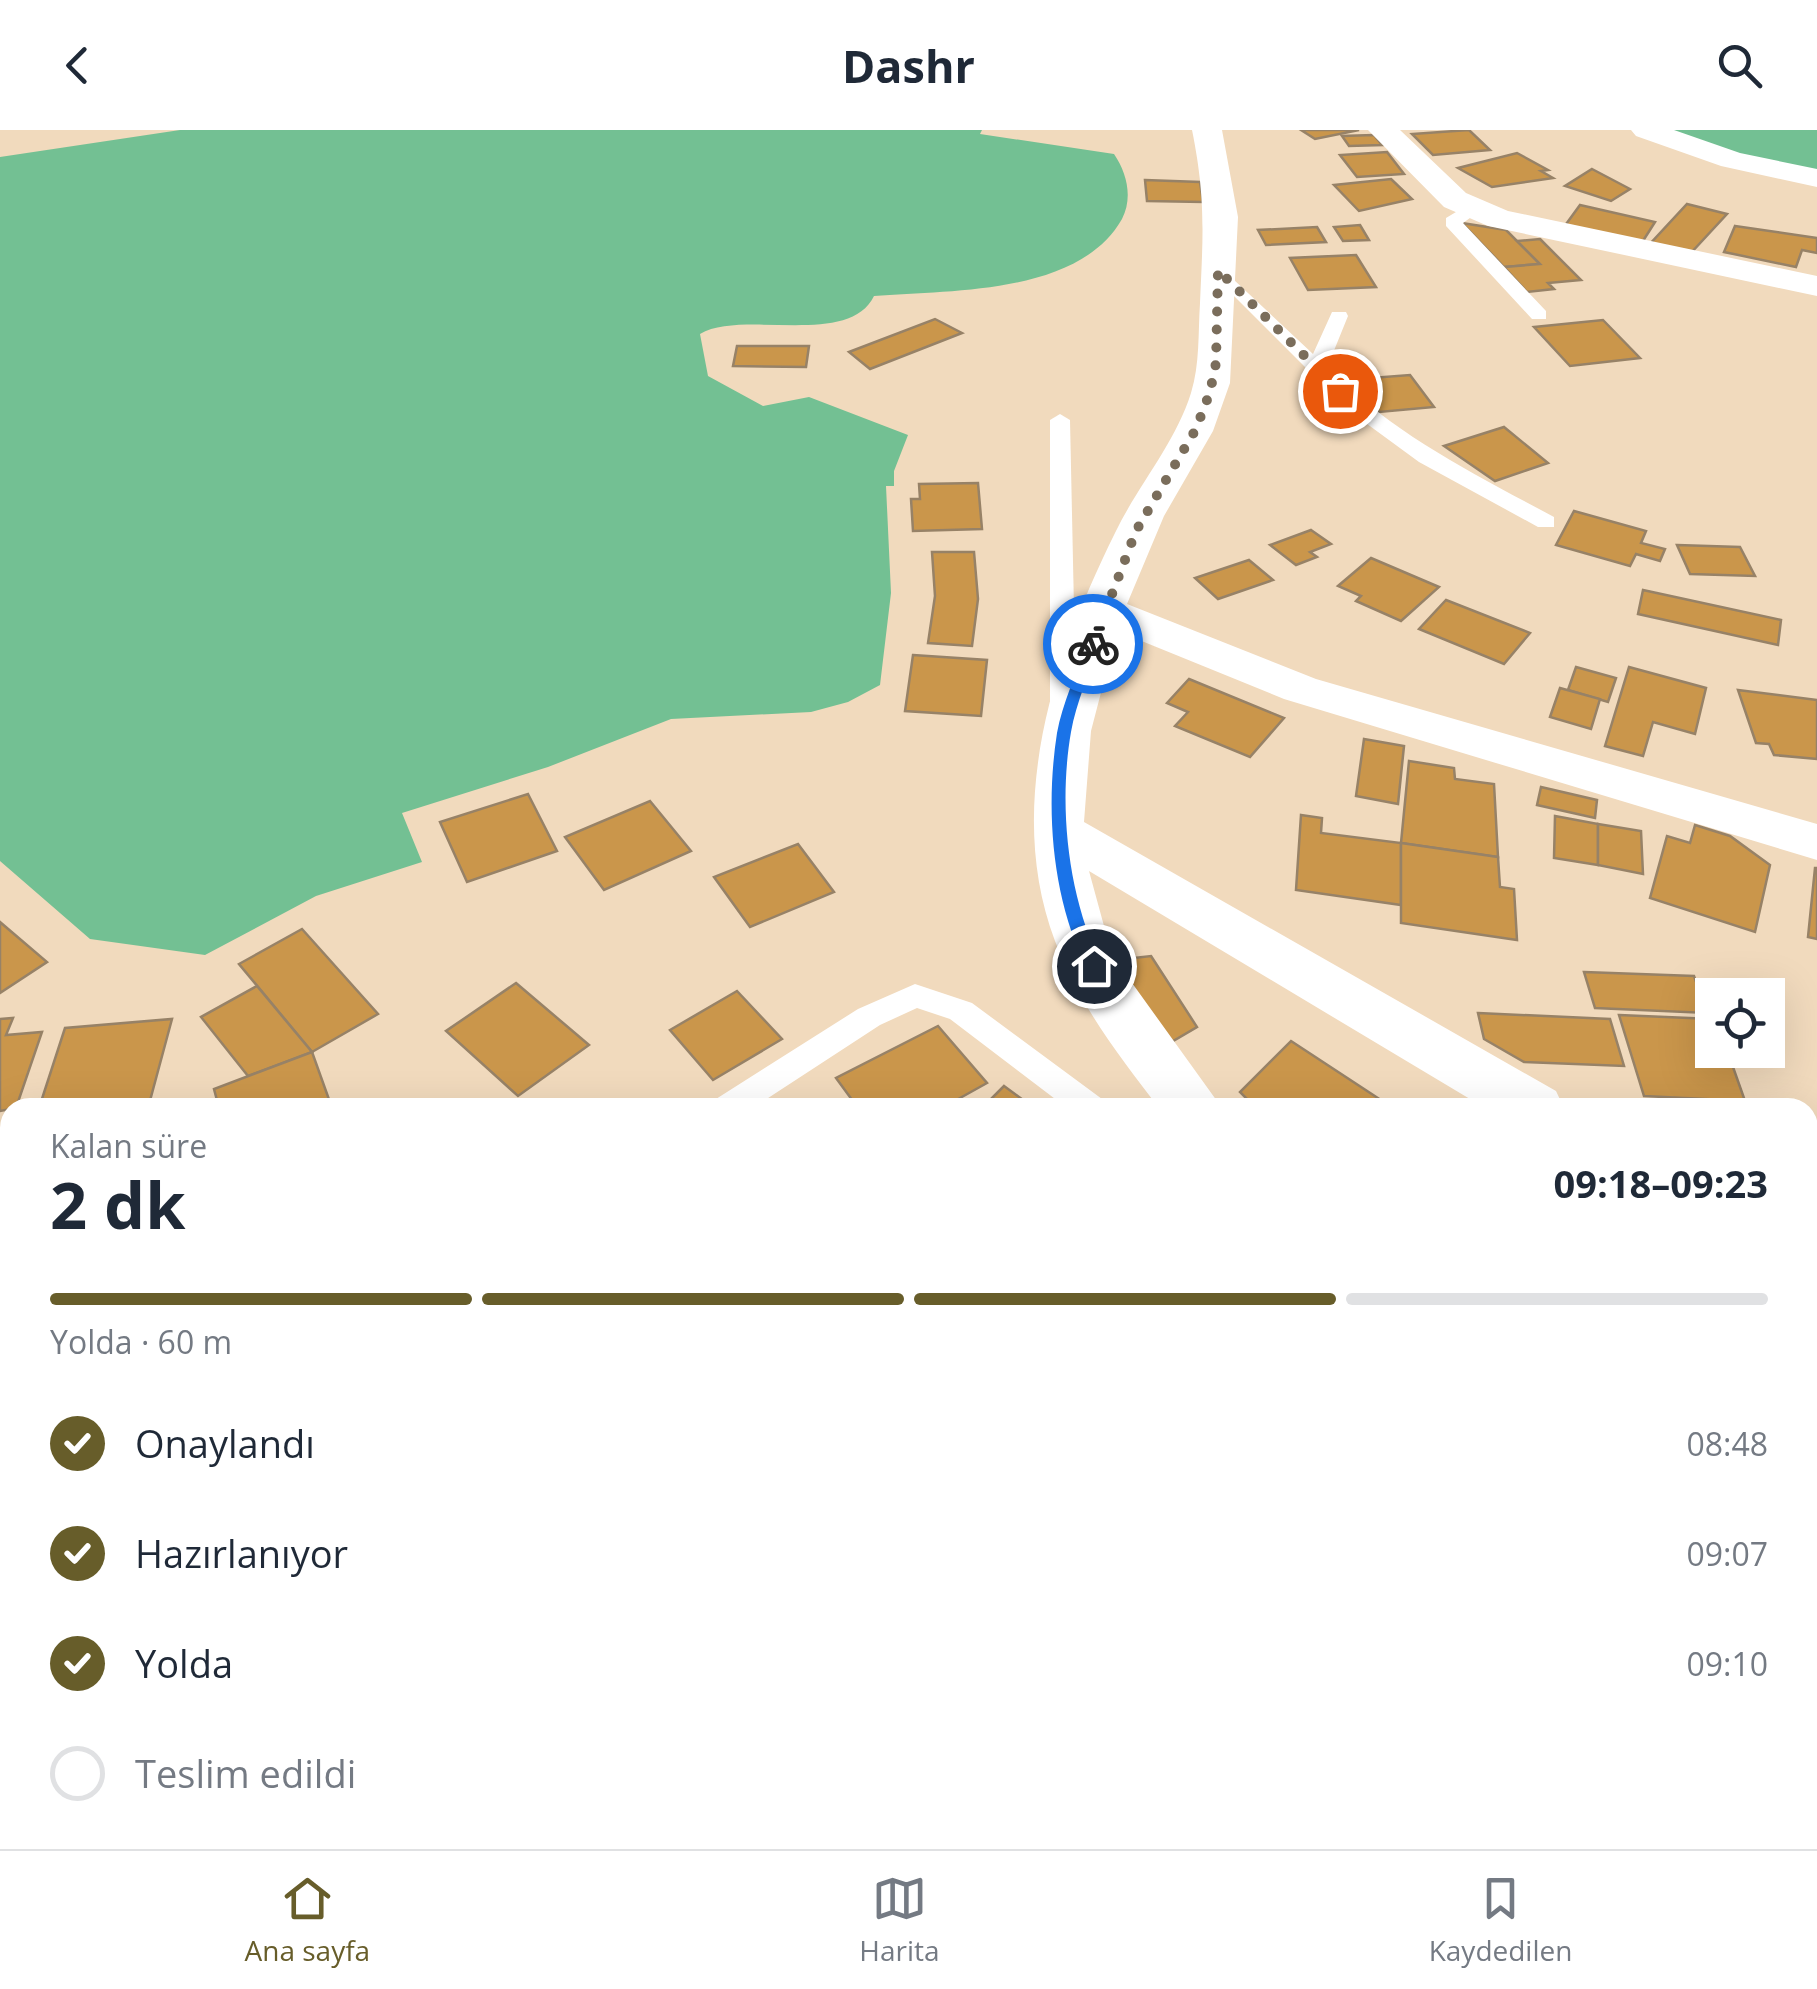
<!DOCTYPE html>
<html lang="tr">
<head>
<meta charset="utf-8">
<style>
  body { margin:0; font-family:"Open Sans",sans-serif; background:#f6f6f7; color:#1f2937; height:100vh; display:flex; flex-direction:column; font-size:38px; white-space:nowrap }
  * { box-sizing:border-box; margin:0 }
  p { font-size:32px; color:#747a83 }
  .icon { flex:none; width:55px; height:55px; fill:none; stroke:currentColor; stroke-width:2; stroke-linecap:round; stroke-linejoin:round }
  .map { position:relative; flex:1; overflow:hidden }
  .details { position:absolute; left:0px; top:968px; width:1818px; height:752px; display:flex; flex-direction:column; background:#fff; border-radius:30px 30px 0 0; box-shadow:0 10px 40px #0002 }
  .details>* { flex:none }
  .tools { position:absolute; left:1695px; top:848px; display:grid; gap:20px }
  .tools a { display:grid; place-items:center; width:90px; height:90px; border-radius:0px; background:#fff; box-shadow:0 10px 40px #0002; font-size:50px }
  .pin { position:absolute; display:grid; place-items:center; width:85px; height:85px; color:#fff; margin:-42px; border:5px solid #fff; border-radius:50%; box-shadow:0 2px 10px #0007 }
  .courier { position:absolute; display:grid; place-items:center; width:100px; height:100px; margin:-50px; border:8px solid #1a73e8; border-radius:50%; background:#fff; color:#222; box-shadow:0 2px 12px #0007 }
  .overview em { font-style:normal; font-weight:700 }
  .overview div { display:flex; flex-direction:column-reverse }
  .overview { display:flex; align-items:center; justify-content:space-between; height:170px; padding:0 50px }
  h1 { font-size:65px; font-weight:700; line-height:75px }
  .bar { display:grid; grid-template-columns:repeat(4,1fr); gap:15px 10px; align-content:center; height:120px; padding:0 50px }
  .bar i { height:12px; border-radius:8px; background:#e0e1e3 }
  .bar .on { background:#675d2a }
  .bar p { grid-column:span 4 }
  ol { padding:0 50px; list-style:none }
  li { display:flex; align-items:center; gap:30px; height:110px }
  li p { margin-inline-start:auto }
  li .icon { padding:10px; border-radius:50%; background:#675d2a; color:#fff; stroke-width:4 }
  li:last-child { color:#747a83 }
  li i { width:55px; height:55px; border:5px solid #e0e1e3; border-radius:50% }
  header { display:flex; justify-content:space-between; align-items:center; height:130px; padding:0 50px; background:#fff; font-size:45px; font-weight:700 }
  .dock { display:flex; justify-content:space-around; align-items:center; height:140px; border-top:2px solid #e0e1e3; background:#fff; font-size:28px; color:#747a83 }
  .dock a { display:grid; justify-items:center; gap:5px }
  .dock .on { color:#675d2a }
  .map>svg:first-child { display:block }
  .green { fill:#73c093 }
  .building { fill:#ca964b; stroke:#978267; stroke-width:2.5 }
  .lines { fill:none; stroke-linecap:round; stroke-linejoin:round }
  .service { fill:#fff; fill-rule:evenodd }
  .minor { fill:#fff; fill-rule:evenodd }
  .route { fill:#1a73e8 }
  .done { stroke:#7a6d5b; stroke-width:10; stroke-dasharray:0 18 }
</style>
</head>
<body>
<header><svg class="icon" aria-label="back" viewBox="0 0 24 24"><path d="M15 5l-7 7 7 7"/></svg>Dashr<svg class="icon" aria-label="search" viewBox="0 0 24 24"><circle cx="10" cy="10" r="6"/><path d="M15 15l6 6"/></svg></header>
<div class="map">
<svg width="1817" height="1719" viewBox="0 0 1817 1719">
  <rect width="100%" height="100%" fill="#f1dabd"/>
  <g class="green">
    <path d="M 180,0 L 982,0 L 980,4 L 1114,24 C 1127,43 1133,68 1122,89 C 1079,165 951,160 874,166 C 849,218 742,179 700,204 L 708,246 L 763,276 L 809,267 L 908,305 L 894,341 L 894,356 L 886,356 L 891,463 L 880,555 L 848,572 L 811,582 L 671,589 L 548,637 L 402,683 L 422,732 L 316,766 L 205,825 L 90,809 L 0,731 L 0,27 Z"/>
    <path d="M 1646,0 L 1817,0 L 1817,48 Z"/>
  </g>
  <g class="building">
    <path d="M 1301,0 L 1359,0 L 1315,9 Z"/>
    <path d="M 1469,0 L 1490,20 L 1433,25 L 1412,4 Z"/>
    <path d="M 1374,5 L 1382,15 L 1349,16 L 1342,6 Z"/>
    <path d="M 1387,22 L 1404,44 L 1357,47 L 1340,25 Z"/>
    <path d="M 1517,23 L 1548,40 L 1541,41 L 1553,48 L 1492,57 L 1458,38 Z"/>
    <path d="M 1592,39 L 1630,59 L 1611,71 L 1565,56 Z"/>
    <path d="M 1391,49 L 1412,69 L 1359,81 L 1334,55 Z"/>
    <path d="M 1145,50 L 1200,52 L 1203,72 L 1147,71 Z"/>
    <path d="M 1687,74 L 1727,84 L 1689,125 L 1648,116 Z"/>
    <path d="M 1580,75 L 1655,92 L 1641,114 L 1564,97 Z"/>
    <path d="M 1462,93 L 1506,100 L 1540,134 L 1504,137 Z"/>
    <path d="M 1360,95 L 1369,110 L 1343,111 L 1334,97 Z"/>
    <path d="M 1735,96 L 1817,108 L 1817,123 L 1802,120 L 1796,137 L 1724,122 Z"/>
    <path d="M 1317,97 L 1326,112 L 1266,115 L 1258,100 Z"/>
    <path d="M 1540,109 L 1581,150 L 1548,153 L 1554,159 L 1527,162 L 1504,137 L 1540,134 L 1517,111 Z"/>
    <path d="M 1356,125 L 1376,157 L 1308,160 L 1290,128 Z"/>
    <path d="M 935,189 L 962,203 L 870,239 L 849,222 Z"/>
    <path d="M 1603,190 L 1640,228 L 1570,236 L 1534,197 Z"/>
    <path d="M 737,216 L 809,216 L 806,237 L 733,236 Z"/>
    <path d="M 1410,245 L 1434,277 L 1379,282 L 1357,249 Z"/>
    <path d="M 1504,297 L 1548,333 L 1495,351 L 1444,316 Z"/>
    <path d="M 978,353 L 982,399 L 913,401 L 911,369 L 920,369 L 919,354 Z"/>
    <path d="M 1574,381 L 1646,401 L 1641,413 L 1665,419 L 1660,431 L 1636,424 L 1630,436 L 1556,415 Z"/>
    <path d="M 1311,400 L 1331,414 L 1310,422 L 1317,427 L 1296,435 L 1270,415 Z"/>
    <path d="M 1677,415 L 1740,417 L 1755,446 L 1690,444 Z"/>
    <path d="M 932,422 L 974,422 L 978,469 L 972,516 L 928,513 L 935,466 Z"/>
    <path d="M 1371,428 L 1439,457 L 1401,491 L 1356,471 L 1361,466 L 1338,456 Z"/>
    <path d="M 1249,430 L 1273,450 L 1218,469 L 1195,448 Z"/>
    <path d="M 1643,460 L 1781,490 L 1778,515 L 1638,484 Z"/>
    <path d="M 1446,470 L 1530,503 L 1504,534 L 1419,499 Z"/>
    <path d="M 913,525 L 987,530 L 981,586 L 905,581 Z"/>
    <path d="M 1576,537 L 1616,548 L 1608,572 L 1568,560 Z"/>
    <path d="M 1629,537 L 1706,558 L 1695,604 L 1653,592 L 1643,626 L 1605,616 Z"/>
    <path d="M 1189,549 L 1284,588 L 1250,627 L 1175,596 L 1188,582 L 1167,573 Z"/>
    <path d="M 1560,558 L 1600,569 L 1591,599 L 1550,587 Z"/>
    <path d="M 1738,560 L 1817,570 L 1817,629 L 1774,625 L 1769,614 L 1756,613 Z"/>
    <path d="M 1364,609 L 1404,616 L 1398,674 L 1356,666 Z"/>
    <path d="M 1409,631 L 1454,638 L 1455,649 L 1494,654 L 1498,727 L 1401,713 Z"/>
    <path d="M 1541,657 L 1597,670 L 1595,688 L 1537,675 Z"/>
    <path d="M 528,664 L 557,721 L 467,752 L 440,692 Z"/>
    <path d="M 650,671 L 691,721 L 604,760 L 565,707 Z"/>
    <path d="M 1301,685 L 1322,688 L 1321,703 L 1401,713 L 1401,775 L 1296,760 Z"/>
    <path d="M 1555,686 L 1598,694 L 1598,735 L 1554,728 Z"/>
    <path d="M 1598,694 L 1641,701 L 1643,744 L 1598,735 Z"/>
    <path d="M 1695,695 L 1730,706 L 1770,735 L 1755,802 L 1650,768 L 1667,706 L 1690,713 Z"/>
    <path d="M 1401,713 L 1498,727 L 1500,757 L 1514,759 L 1517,810 L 1401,793 Z"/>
    <path d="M 798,714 L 834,762 L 750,797 L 714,747 Z"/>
    <path d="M 1815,738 L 1817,738 L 1817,809 L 1808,807 Z"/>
    <path d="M 0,792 L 47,832 L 0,863 Z"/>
    <path d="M 302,799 L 378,884 L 312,922 L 239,834 Z"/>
    <path d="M 1151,826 L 1197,897 L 1168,914 L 1116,830 Z"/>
    <path d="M 1584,842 L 1694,846 L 1707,883 L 1595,878 Z"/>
    <path d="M 516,853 L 589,915 L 518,966 L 446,901 Z"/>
    <path d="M 257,856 L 312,922 L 248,946 L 201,887 Z"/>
    <path d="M 737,861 L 782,909 L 713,950 L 670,900 Z"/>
    <path d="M 1478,883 L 1610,889 L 1624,936 L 1524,932 L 1484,909 Z"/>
    <path d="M 1619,885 L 1712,889 L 1712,920 L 1727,920 L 1745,971 L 1644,966 Z"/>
    <path d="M 13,888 L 6,905 L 42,902 L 16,978 L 0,981 L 0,889 Z"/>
    <path d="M 172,889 L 148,978 L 39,978 L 65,898 Z"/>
    <path d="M 938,896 L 987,953 L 942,978 L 858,978 L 836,948 Z"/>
    <path d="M 1291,911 L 1393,978 L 1245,978 L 1250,972 L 1240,962 Z"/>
    <path d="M 312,922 L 331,975 L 219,978 L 214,959 Z"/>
    <path d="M 1004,956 L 1034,978 L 982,978 Z"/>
    <path d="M 10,1426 L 10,1483 L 0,1481 L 0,1446 Z"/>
    <path d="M 1232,1710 L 1281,1710 L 1267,1719 L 1237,1719 Z"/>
    <path d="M 1349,1710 L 1393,1710 L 1398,1719 L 1334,1719 Z"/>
    <path d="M 1497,1710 L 1643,1710 L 1646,1715 L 1639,1719 L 1503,1719 Z"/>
    <path d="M 1715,1710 L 1799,1710 L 1804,1719 L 1720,1719 Z"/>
  </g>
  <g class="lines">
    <g class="service">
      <path d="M 1466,76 L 1481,80 L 1463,93 L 1546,181 L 1546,189 L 1532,189 L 1446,96 L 1446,88 Z"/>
      <path d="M 1218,135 L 1313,224 L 1332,182 L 1346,182 L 1348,186 L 1333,223 L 1334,244 C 1397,306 1476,345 1554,387 L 1554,397 L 1538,397 L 1419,332 L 1348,280 L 1212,144 L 1209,140 Z"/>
      <path d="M 1060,284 L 1070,290 L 1076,573 L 1063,581 L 1050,573 L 1050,290 Z"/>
      <path d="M 915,854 L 972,873 L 1102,969 L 1107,978 L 1067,978 L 950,889 L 917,878 L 880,895 L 753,978 L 711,978 L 716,969 L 858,879 Z"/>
      <rect x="0" y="1001" width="10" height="28"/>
      <path d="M 0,1156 L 10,1160 L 10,1197 L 0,1193 Z"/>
      <path d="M 0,1690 L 10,1692 L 10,1710 L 58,1710 L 62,1719 L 0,1719 Z"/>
      <path d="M 322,1710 L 388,1710 L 384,1719 L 318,1719 Z"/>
      <path d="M 526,1710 L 570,1710 L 573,1719 L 529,1719 Z"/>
    </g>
    <g class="minor">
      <path d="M 1192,0 L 1222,0 L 1238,87 L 1230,253 L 1213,301 L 1164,386 L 1127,474 L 1316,549 L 1817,694 L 1817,730 L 1284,569 L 1117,501 L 1091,601 L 1084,692 L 1556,961 L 1564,978 L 1485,978 L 1089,741 L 1107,807 L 1122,839 L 1222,978 L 1159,978 C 1119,926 1078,873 1055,811 C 1004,676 1054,526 1115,403 C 1138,355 1175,314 1191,263 C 1200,234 1198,203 1200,173 C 1203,104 1206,69 1192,0 Z"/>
      <path d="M 1368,0 L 1400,0 L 1466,63 L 1508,81 L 1817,146 L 1817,166 L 1488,96 L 1444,77 Z"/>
      <path d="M 1631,0 L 1674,0 L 1740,23 L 1817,39 L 1817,57 L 1721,36 L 1636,6 Z"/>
      <path d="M 1817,1038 L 1817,1090 L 1808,1092 L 1808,1040 Z"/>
      <path d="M 1808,1131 L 1817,1135 L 1817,1199 L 1808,1195 Z"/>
      <path d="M 723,1710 L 817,1710 L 814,1719 L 720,1719 Z"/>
      <path d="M 1147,1710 L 1228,1710 L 1231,1719 L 1150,1719 Z"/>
    </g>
  </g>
  <path class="route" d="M 1093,510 L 1099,514 C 1090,542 1076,573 1071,602 C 1058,677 1068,768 1102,836 L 1094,842 L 1088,840 C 1052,771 1045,680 1057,603 C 1062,574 1077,543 1086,514 Z"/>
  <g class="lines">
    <path class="done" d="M 1093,514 L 1136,401 L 1196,299 L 1210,262 L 1216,233 L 1218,140 L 1340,261"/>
  </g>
</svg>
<div class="tools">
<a><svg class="icon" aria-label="locate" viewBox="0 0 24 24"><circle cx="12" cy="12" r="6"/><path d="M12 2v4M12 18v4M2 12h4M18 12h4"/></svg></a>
</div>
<div class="pin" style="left:1340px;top:261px;background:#ea580c"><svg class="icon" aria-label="bag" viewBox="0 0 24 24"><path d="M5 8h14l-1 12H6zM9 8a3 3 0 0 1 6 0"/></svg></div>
<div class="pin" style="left:1094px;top:836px;background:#1f2937"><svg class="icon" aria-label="home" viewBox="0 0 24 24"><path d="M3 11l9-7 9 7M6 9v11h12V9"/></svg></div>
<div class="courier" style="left:1093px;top:514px"><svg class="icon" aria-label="bike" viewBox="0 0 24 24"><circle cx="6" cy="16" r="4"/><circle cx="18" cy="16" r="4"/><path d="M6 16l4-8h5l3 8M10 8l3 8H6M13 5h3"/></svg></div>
<section class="details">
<div class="overview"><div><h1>2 dk</h1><p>Kalan süre</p></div><em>09:18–09:23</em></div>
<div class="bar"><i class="on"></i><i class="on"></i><i class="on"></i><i></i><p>Yolda · 60 m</p></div>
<ol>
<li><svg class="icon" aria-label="check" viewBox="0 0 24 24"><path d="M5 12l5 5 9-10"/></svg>Onaylandı<p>08:48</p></li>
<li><svg class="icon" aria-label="check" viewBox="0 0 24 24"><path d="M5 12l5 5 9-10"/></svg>Hazırlanıyor<p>09:07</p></li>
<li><svg class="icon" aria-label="check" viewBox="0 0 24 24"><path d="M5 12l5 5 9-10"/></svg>Yolda<p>09:10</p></li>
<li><i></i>Teslim edildi</li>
</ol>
</section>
</div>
<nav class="dock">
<a class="on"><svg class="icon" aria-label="home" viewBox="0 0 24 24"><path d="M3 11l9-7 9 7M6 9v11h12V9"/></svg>Ana sayfa</a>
<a><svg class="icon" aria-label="map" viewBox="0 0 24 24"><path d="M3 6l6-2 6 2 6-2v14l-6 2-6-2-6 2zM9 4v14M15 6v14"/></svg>Harita</a>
<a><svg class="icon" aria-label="saved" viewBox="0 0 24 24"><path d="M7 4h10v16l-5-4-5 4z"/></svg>Kaydedilen</a>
</nav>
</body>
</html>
